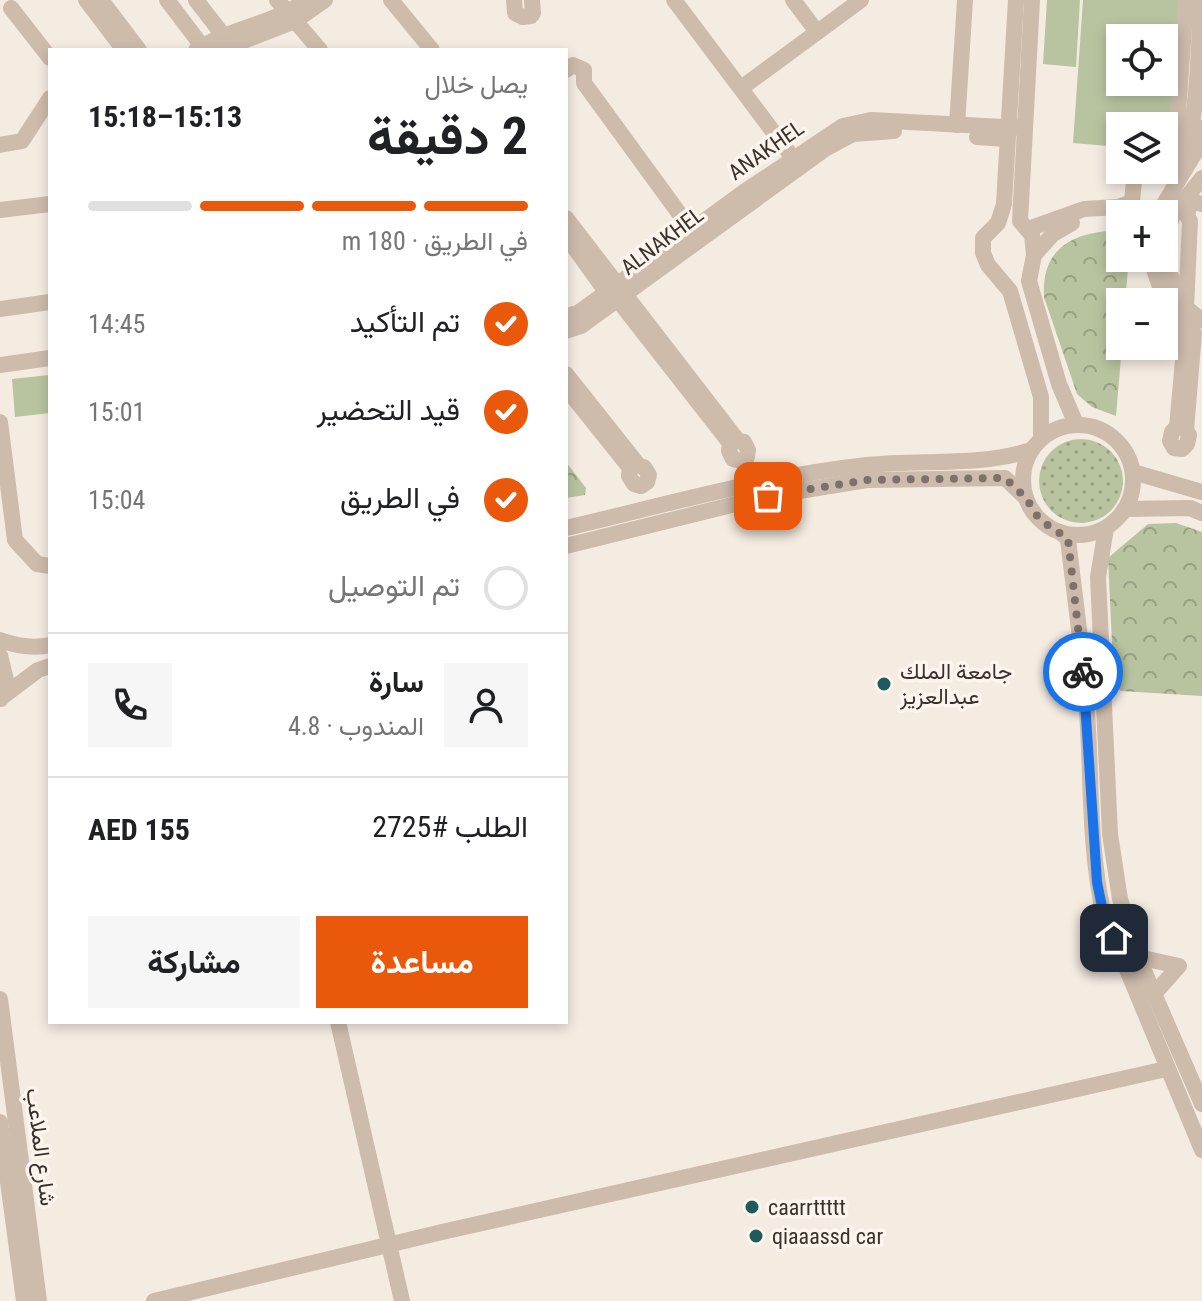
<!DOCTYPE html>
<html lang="ar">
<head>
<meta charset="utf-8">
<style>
  body { margin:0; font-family:"Roboto Condensed",Vazirmatn,sans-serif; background:#f6f6f6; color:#202124; direction:rtl; height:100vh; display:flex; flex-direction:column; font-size:30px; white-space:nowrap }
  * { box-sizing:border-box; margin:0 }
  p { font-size:26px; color:#757577 }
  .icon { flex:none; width:44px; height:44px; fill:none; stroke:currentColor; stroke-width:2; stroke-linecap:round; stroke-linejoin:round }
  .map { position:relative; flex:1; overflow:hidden; direction:ltr }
  .details { position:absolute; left:48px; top:48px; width:520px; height:976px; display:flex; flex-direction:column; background:#fff; border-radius:0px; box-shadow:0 4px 12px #0003; direction:rtl }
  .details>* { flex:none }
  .buttons { position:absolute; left:1106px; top:24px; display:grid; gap:16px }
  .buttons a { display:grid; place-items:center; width:72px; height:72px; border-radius:0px; background:#fff; box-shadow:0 4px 12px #0003; font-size:40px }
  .pin { position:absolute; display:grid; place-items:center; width:68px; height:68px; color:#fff; margin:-34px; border-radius:16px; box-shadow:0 4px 12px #0006 }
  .courier { position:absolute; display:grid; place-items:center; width:80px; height:80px; margin:-40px; border:6px solid #1a73e8; border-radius:50%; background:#fff; color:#222; box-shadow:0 2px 10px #0007 }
  .headline em { font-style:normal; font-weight:700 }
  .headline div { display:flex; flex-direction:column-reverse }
  .headline { display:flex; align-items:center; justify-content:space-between; height:136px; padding:0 40px }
  h1 { font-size:52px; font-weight:700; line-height:60px }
  .bar { display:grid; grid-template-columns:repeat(4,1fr); gap:12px 8px; align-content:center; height:96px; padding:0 40px }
  .bar i { height:10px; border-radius:6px; background:#e0e0e0 }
  .bar .selected { background:#ea580c }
  .bar p { grid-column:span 4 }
  .line { display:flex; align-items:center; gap:20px; padding:0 40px; border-top:2px solid #e0e0e0 }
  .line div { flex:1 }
  .round { display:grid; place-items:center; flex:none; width:84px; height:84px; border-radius:0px; background:#f6f6f6 }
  ol { padding:0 40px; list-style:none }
  li { display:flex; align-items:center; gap:24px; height:88px }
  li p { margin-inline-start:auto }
  li .icon { padding:8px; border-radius:50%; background:#ea580c; color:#fff; stroke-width:4 }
  li:last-child { color:#757577 }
  li i { width:44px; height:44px; border:4px solid #e0e0e0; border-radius:50% }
  .action { display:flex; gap:16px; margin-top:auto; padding:16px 40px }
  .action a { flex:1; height:92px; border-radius:0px; background:#ea580c; color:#fff; font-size:32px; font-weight:700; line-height:92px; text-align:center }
  .action a+a { background:#f6f6f6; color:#202124 }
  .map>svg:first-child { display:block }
  .grass { fill:url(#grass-dots) }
  .forest { fill:url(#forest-crowns) }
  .garden { fill:#b8c4a0; fill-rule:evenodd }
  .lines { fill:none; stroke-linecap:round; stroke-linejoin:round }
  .minor { stroke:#cdbbac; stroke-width:16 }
  .done { stroke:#7c716b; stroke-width:8; stroke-dasharray:0 14.4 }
  .route { stroke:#1a73e8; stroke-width:10 }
  .poi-dot { fill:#1f5a5e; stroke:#fbf5ee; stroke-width:3 }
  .labels { text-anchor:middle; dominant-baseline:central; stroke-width:7; stroke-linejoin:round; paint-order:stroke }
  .street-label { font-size:22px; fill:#3b302b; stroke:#fbf5ee }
  .poi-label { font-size:22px; fill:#3b302b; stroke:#fbf5ee; text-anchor:start }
</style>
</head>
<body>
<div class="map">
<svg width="1202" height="1301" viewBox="0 0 1202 1301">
  <defs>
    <pattern id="grass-dots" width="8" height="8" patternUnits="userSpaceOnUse" patternTransform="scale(2)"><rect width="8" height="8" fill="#b8c4a0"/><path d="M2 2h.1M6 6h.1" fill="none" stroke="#97a083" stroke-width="1.8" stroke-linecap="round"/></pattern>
    <pattern id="forest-crowns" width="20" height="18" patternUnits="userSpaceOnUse" patternTransform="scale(2)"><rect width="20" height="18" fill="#b8c4a0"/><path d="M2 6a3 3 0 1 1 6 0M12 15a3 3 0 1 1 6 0" fill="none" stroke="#97a083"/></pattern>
  </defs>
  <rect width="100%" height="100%" fill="#f4ebe1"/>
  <circle class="grass" cx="1081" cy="481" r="42"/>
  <g class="forest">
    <path d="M 1120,230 L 1120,258 L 1129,258 L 1125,302 L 1120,302 L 1122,346 L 1116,416 L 1092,407 L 1077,394 L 1044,297 C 1041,246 1075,232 1120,230 Z"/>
    <path d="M 566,462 L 586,488 L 585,495 L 566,498 Z"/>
    <path d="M 1176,523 L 1202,532 L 1202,696 L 1121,691 L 1114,686 L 1108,558 L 1148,524 Z"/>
  </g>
  <g class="garden">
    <path d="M 1047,0 L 1080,0 L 1076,67 L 1043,64 Z"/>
    <path d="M 1083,0 L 1181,0 L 1170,150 L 1164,150 L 1164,126 L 1120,126 L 1120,147 L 1073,143 ZM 1120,38 L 1164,38 L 1164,82 L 1120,82 Z"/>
    <path d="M 49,375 L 50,413 L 15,417 L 12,379 Z"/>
  </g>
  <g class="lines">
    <g class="minor">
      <path d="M 86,0 L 124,50"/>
      <path d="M 101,0 L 139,50"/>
      <path d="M 167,0 L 202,46"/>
      <path d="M 196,0 L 223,35"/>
      <path d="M 277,0 L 320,50"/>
      <path d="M 391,0 L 432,50"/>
      <path d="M 514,0 L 515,13 L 523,17 L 531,16 L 533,13 L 532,0"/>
      <path d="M 674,0 L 793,158"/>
      <path d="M 793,0 L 817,32"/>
      <path d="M 1016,0 L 1004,204 L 998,223 L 983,238 L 983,253 L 988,265 L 1010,291 L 1041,397 L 1041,439"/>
      <path d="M 1032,0 L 1020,221 L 1032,235 L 1034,255 L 1029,281 L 1059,384 L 1076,424"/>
      <path d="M 11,8 L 50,58"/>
      <path d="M 196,50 C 231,28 273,24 307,0"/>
      <path d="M 220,50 L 295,21 L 325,0"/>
      <path d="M 566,70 L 573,65 L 584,70 L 584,83 L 692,231"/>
      <path d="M 748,83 L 861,0"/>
      <path d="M 957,125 L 965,0"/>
      <path d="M 977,137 L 1007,139"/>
      <path d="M 0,145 L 22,141 L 50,98"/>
      <path d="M 1164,154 L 1170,153 L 1177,127 L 1186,0"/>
      <path d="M 1164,161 C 1171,160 1176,159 1181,154 C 1199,134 1199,31 1201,0"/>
      <path d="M 0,210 L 50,204"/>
      <path d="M 1158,214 L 1201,143 L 1202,128"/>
      <path d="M 566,218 L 738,441 L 744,442 L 748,450 L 747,457 L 741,461 L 733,459 L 729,451 L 730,443 L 618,300 L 607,293 L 566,236"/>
      <path d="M 1028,229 L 1084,209 L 1118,207 L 1132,202 L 1135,170"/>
      <path d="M 1164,239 L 1174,213 L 1202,178"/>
      <path d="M 1164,252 L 1166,265 L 1186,308 L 1202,320"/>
      <path d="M 1034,255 L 1053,234 L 1072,223"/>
      <path d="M 1151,258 C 1157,283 1170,317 1192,332"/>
      <path d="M 1186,308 L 1190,221 L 1187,216 L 1189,207 L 1195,202 L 1202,204"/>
      <path d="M 0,309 L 50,302"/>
      <path d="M 566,316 L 578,313 L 744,192 L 843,126 L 871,120 L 1025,128"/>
      <path d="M 1186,327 L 1177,427 L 1172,432 L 1170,441 L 1174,448 L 1182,449 L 1187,444 L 1189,435 L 1186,430 L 1194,333"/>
      <path d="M 566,331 L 581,326 L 825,149 L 853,134 L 894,131"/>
      <path d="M 0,365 L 50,358"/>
      <path d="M 566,374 L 639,466 L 644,467 L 649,475 L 647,482 L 641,486 L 634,484 L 629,476 L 630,468 L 566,388"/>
      <path d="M 0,422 L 15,540 L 37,564 L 50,566"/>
      <circle cx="1078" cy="480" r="55"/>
      <path d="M 1133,472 L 1202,492"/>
      <path d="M 1125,509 L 1190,508 L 1202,513"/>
      <path d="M 566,528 C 665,505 765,476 867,465 C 921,459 978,467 1031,450"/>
      <path d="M 1106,528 L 1098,577 L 1110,834 L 1120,899 L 1138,957 L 1202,1104"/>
      <path d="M 1060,532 L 1068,539 C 1074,592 1082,645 1086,698 C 1092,769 1088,842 1103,912 L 1202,1150"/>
      <path d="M 566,546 L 768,496 L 867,480 L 1005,478 L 1026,498"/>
      <path d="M 0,640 C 17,646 33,649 50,645"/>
      <path d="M 0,655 L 6,680 L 1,699"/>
      <path d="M 2,697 L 38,670 L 50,666"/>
      <path d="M 1138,957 L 1179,966 L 1154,994"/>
      <path d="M 0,999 L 39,1301"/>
      <path d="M 338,1022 L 402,1301"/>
      <path d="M 0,1122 L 24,1301"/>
      <path d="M 154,1301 L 442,1232 L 1166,1069"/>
    </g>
  </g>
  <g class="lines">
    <path class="done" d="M 768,496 L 867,480 L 1005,478 L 1026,498 L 1039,519 L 1068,539 L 1083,672"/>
    <path class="route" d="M 1083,672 L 1097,882 L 1103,912 L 1114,938"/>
  </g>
  <g class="poi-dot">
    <circle cx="884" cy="684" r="8"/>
    <circle cx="752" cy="1207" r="8"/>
    <circle cx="756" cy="1236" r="8"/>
  </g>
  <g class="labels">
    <g class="street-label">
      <text transform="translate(766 150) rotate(-35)">ANAKHEL</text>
      <text transform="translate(662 241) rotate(-37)">ALNAKHEL</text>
      <text transform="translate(41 1147) rotate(83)">شارع الملاعب</text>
    </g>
    <g class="poi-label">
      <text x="900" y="671">جامعة الملك<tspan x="900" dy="25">عبدالعزيز</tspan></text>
      <text x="768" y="1207">caarrttttt</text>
      <text x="772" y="1236">qiaaassd car</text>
    </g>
  </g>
</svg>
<div class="buttons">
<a><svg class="icon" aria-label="locate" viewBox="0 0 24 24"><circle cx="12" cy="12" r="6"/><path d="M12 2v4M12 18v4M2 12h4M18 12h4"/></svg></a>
<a><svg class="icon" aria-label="layers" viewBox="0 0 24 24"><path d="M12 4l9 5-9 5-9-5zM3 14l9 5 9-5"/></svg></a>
<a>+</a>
<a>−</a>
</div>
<div class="pin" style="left:768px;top:496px;background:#ea580c"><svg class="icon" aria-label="bag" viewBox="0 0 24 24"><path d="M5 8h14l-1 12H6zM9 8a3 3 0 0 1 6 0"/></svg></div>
<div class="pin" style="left:1114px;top:938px;background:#1f2937"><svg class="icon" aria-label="home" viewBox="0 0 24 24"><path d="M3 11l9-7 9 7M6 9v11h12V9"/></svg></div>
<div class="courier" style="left:1083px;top:672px"><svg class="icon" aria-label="bike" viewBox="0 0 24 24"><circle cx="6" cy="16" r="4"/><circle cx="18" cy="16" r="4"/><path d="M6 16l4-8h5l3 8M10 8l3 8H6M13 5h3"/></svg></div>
<section class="details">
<div class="headline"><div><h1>2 دقيقة</h1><p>يصل خلال</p></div><em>15:13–15:18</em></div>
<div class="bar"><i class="selected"></i><i class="selected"></i><i class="selected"></i><i></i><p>في الطريق · 180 m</p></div>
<ol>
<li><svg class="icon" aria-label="check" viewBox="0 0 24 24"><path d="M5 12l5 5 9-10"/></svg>تم التأكيد<p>14:45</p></li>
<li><svg class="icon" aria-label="check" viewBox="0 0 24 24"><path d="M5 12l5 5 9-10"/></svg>قيد التحضير<p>15:01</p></li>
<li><svg class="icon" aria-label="check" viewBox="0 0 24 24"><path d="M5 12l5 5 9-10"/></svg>في الطريق<p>15:04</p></li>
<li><i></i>تم التوصيل</li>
</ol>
<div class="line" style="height:144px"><a class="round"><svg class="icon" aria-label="person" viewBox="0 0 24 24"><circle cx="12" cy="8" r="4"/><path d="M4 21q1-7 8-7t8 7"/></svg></a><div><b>سارة</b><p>المندوب · 4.8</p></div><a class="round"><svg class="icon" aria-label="phone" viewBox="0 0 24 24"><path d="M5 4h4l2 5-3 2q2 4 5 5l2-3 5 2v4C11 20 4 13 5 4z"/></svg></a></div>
<div class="line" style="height:104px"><div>الطلب #2725</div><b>AED 155</b></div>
<div class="action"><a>مساعدة</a><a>مشاركة</a></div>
</section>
</div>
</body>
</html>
